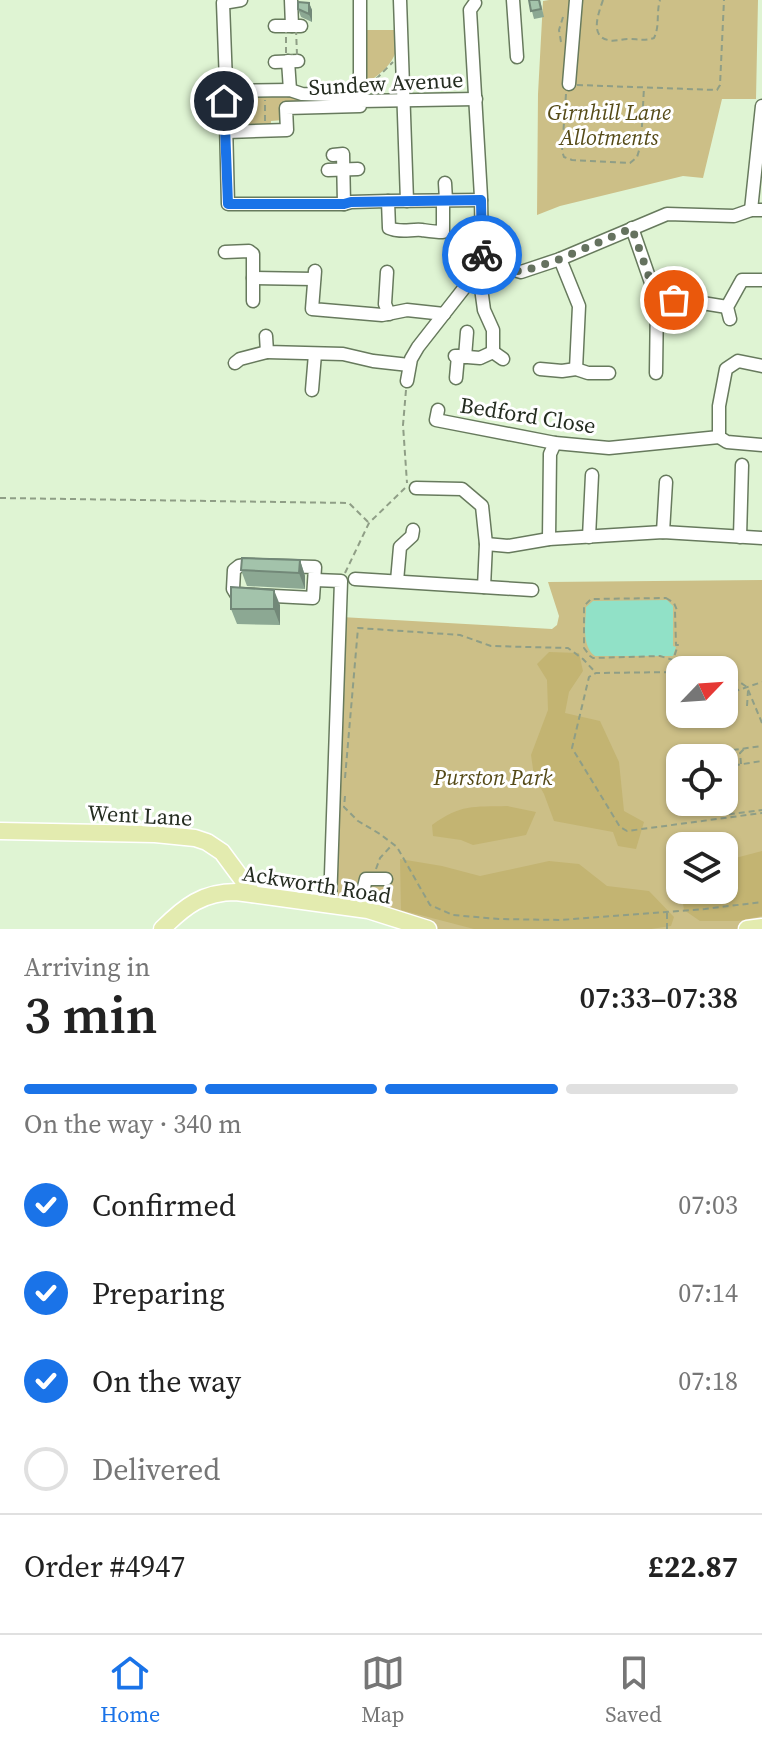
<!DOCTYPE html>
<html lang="en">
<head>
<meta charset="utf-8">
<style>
  body { margin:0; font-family:"Source Serif 4",serif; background:#f6f6f6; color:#222; height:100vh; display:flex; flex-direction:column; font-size:30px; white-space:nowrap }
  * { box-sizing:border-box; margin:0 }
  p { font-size:26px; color:#767676 }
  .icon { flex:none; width:44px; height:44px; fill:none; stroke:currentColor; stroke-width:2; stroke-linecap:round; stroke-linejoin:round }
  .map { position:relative; height:929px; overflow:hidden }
  .panel { display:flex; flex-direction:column; background:#fff; flex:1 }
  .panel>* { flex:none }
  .needle { width:52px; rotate:65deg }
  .controls { position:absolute; left:666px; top:656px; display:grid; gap:16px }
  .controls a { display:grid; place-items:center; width:72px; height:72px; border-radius:16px; background:#fff; box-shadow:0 2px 6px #0004; font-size:40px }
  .pin { position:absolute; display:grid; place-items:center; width:68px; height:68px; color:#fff; margin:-34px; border:4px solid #fff; border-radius:50%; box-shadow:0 2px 8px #0007 }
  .courier { position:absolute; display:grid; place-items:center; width:80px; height:80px; margin:-40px; border:6px solid #1a73e8; border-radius:50%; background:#fff; color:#222; box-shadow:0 2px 10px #0007 }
  .overview em { font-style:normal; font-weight:600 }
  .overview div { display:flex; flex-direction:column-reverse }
  .overview { display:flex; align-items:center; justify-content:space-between; height:136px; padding:0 24px }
  h1 { font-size:52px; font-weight:600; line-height:60px }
  .bar { display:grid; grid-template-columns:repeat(4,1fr); gap:12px 8px; align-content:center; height:96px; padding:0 24px }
  .bar i { height:10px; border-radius:6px; background:#e0e0e0 }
  .bar .on { background:#1a73e8 }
  .bar p { grid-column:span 4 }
  .line { display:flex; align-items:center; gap:20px; padding:0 24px; border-top:2px solid #e0e0e0 }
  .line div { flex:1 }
  ol { padding:0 24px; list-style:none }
  li { display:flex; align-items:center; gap:24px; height:88px }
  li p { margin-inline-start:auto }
  li .icon { padding:8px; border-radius:50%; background:#1a73e8; color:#fff; stroke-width:4 }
  li:last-child { color:#767676 }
  li i { width:44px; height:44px; border:4px solid #e0e0e0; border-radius:50% }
  .dock { display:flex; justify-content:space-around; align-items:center; height:112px; border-top:2px solid #e0e0e0; background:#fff; font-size:22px; color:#767676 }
  .dock a { display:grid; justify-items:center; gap:4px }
  .dock .on { color:#1a73e8 }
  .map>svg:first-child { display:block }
  .green { fill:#ccbf87; fill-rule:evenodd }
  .forest { fill:#c3b472 }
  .water { fill:#91e1c7 }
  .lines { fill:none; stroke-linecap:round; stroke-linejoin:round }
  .minor-casing { stroke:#677a5d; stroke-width:15 }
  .major-casing { stroke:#fff; stroke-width:19 }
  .path { stroke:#8f9e86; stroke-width:2; stroke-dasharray:6 4; stroke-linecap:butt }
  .minor { stroke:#fff; stroke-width:12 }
  .major { stroke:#e3ebaf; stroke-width:16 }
  .wall { fill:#8ca893 }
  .shaded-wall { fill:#728878 }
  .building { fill:#a3c3ab; stroke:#728878; stroke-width:2 }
  .done { stroke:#65725f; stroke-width:8; stroke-dasharray:0 14.4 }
  .route { stroke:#1a73e8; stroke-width:10 }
  .labels { text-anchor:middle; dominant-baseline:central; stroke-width:6; stroke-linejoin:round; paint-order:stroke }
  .street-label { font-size:22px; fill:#242c20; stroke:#fff }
  .park-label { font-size:22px; font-style:italic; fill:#554a17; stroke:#fff }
</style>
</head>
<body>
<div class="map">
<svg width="762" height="929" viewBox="0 0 762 929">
  <rect width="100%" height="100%" fill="#dff4d3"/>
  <g class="green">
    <path d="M 549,0 L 758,0 L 756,99 L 722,99 L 703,178 L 683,176 L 560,206 L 537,215 L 538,94 L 543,1 Z"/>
    <path d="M 360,30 L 396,30 C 396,36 397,44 396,50 C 393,65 377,77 365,84 Z"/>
    <path d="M 234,94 L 350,98 L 349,105 L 283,106 L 283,120 L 271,121 L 271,127 L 234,126 L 228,97 Z"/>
    <path d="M 762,580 L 762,926 L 747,929 L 428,929 L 330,904 L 341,617 L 552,629 L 557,625 L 559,616 L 548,582 ZM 680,670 L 724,670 L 724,714 L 680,714 ZM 680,758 L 724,758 L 724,802 L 680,802 ZM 680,846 L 724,846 L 724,890 L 680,890 Z"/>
  </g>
  <g class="forest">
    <path d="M 549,652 L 579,653 L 583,671 L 569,692 L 565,713 L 600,721 L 619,762 L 624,811 L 644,822 L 636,849 L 618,846 L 613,832 L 554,821 L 544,794 L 534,776 L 531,755 L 548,710 L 547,680 L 537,664 Z"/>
    <path d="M 507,806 L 536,812 L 526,835 L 473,845 L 461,840 L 433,836 L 432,825 C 461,804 473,807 507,806 Z"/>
    <path d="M 762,851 L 762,916 L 738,921 L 700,921 L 684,910 L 681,890 L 724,890 L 724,861 Z"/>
    <path d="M 400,859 L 442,866 L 480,876 L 549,861 L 579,864 L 607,886 L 649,891 L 674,917 L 671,926 L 651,929 L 474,929 L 401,910 Z"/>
  </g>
  <path class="water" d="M 667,600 L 673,606 L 673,646 L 676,647 L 673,656 L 595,656 C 581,646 586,622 586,607 L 593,601 Z"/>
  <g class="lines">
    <defs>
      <g id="minor">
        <path d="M 241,0 L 223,3 L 226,83 L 224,110 L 226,123 L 228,204 L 344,204 L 351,202 L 388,201 L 481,200"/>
        <path d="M 291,0 L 292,26"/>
        <path d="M 400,0 L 407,201"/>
        <path d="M 513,0 L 517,57"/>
        <path d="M 475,3 L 470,10 L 481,197 L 482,261"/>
        <path d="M 275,26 L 301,26"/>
        <path d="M 288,61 L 290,90"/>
        <path d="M 275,62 L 298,61"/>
        <path d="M 569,84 L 576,0"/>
        <path d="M 225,91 L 290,90 L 302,94 L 360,96 L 360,101"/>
        <path d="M 360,96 L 360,0"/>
        <path d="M 227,132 L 287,130 L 286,108 L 360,106 L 360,101 L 476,99"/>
        <path d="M 333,155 L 343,154 L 344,204"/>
        <path d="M 328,170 L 358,169"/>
        <path d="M 445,183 L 446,200"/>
        <path d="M 388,201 L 389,228 C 400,233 411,229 422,230 C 429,231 435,232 443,232 L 443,200"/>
        <path d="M 751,210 L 762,106"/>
        <path d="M 632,228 L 657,300 L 656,373"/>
        <path d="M 225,252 L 249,251 L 253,254 L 253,301"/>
        <path d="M 560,259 L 579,306 L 576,369"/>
        <path d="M 482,261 L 521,272 L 560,259 L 667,214 L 734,216 L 751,210 L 762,210"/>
        <path d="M 315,271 L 312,309 L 382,315 L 407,310 L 444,314"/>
        <path d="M 387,272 L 385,304 L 389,314"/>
        <path d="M 253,278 L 314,279"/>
        <path d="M 472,278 L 481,288 L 484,310 L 493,330 L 493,352"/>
        <path d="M 657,300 L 690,301 L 727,307"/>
        <path d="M 730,319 L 727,307 L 742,280 L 762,280"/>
        <path d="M 266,336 L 267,352 L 343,354 L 373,361 L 409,365"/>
        <path d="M 455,356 L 480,358 L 493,352 L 503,359"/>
        <path d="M 465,357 L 467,332"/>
        <path d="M 235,363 L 240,359 L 267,352"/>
        <path d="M 762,366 L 738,361 L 726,369 L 719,406 L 719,437 L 727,442 L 762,445"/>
        <path d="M 540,369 L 562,371 L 576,369 L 588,373 L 609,373"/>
        <path d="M 456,378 L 458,356"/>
        <path d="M 407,381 L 411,359 L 418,347 L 472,278 L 482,261"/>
        <path d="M 312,390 L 315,354"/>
        <path d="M 438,410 L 436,420 L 555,443 L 609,448 L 719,437"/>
        <path d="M 416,488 L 462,489 L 482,506 L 486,544 L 484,587"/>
        <path d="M 663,532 L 666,482"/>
        <path d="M 589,537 L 592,475"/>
        <path d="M 740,537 L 742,465"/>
        <path d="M 549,539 L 550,454 L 555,443"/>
        <path d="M 486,544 L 508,546 L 549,539 L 663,532 L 762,538"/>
        <path d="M 245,565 L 315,567 L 313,598 L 236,594 L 233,589 L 234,570 L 239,566 Z"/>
        <path d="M 355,579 L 532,590"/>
        <path d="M 315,580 L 341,581 L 330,904"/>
        <path d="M 397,581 L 400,547 L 412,536 L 413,530"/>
        <path d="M 359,908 L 366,879 L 386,879"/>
      </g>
      <g id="major">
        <path d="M 0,831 L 155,834 L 195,838 L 207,842 L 222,852 L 253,894"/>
        <path d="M 162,929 C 185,906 203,892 236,892 L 368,910 L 428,929"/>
        <path d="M 747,929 L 762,927"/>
      </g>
    </defs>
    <use href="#minor" class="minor-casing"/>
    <use href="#major" class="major-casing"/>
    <g class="path">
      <path d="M 603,0 C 599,12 589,36 608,40 C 614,42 621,39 628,39 C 638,39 644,41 654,38 C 660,26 656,13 660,0"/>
      <path d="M 286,29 L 296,29 L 297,55 L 286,56 Z"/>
      <path d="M 561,42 L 559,30 L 563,17"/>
      <path d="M 577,85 L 717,90 L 720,85 L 724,0"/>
      <path d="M 369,86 L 393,62"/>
      <path d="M 566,94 L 562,151 L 564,157 L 572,160 L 630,163 L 637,157 L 641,144 L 644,87"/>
      <path d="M 245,121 L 245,100"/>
      <path d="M 265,121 L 265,100"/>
      <path d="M 406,390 L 403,425 L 407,483"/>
      <path d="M 0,498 L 349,503 L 369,523"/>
      <path d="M 345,573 L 369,523 L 405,488"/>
      <path d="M 666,598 L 674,603 L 677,610 L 675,611 L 676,645 L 678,645 L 673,660 L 660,656 L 593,658 L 590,656 L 584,648 L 584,606 L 591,599 Z"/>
      <path d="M 676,658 L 687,670"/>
      <path d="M 715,670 L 719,662 L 729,675 L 747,687 L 762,723"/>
      <path d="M 680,672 L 596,673 L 589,677 L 572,748 L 620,827 L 627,831 L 762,813"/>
      <path d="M 724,695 L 762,682"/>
      <path d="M 747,706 L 748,691"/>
      <path d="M 717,747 L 718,752 L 762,746"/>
      <path d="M 741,764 L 740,753 L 744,749"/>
      <path d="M 724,767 L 762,761"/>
      <path d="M 345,778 L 358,628 L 460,635 L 491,646 L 568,648 L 583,659 L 596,673"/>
      <path d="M 345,796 L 344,807 L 358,821 L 380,834 L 397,847 L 430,905 L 453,915 L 499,919 L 561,920 L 705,909 L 762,902"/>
      <path d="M 720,802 L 722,815 L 762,810"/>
      <path d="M 376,869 L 380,858 L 392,845"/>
      <path d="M 667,913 L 667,929"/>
    </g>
    <use href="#minor" class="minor"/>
    <use href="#major" class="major"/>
  </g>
  <g class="wall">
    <path d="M 529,0 L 540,0 L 544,17 L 534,19 Z"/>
    <path d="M 309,3 L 312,10 L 312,22 L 301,17 L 298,9 Z"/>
    <path d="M 464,235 L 467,243 L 468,259 L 459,260 L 456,252 Z"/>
    <path d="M 300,560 L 305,576 L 305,589 L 247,586 L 241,570 Z"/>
    <path d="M 280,605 L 280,625 L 237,624 L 231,609 Z"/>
  </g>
  <g class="shaded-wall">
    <path d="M 309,3 L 312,10 L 312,22 L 309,14 Z"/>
    <path d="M 464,235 L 467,243 L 468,259 L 465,252 Z"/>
    <path d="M 300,560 L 305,576 L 305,589 L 299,573 Z"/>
    <path d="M 274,590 L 280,605 L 280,625 L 274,609 Z"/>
  </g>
  <g class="building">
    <path d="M 529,0 L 539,0 L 541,9 L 531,11 Z"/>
    <path d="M 298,2 L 309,3 L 309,14 L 298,9 Z"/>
    <path d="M 464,235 L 465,252 L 456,252 L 455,236 Z"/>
    <path d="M 242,558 L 300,560 L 299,573 L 241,570 Z"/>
    <path d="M 231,587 L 274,590 L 274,609 L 231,609 Z"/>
  </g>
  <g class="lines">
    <path class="done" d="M 482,255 L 482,261 L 521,272 L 560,259 L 632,228 L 657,300 L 674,300"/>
    <path class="route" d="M 224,101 L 228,204 L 344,204 L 351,202 L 481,200 L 482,255"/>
  </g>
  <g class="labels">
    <g class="street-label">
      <text transform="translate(386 83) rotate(-3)">Sundew Avenue</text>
      <text transform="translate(528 415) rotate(9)">Bedford Close</text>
      <text transform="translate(140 815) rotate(3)">Went Lane</text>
      <text transform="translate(317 884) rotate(9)">Ackworth Road</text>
    </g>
    <g class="park-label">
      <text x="609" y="112">Girnhill Lane<tspan x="609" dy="25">Allotments</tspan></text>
      <text x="493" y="777">Purston Park</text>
    </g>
  </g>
</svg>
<div class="controls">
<a><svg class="needle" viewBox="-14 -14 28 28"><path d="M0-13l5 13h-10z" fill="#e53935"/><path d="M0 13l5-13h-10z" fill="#767676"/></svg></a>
<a><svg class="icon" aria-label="locate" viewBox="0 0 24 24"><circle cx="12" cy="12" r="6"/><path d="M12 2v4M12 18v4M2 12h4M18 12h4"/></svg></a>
<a><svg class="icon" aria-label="layers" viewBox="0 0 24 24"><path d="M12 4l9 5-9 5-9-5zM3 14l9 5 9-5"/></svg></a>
</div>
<div class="pin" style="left:674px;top:300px;background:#ea580c"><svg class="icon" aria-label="bag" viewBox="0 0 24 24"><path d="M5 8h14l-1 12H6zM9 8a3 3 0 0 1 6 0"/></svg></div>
<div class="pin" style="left:224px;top:101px;background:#1f2937"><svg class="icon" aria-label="home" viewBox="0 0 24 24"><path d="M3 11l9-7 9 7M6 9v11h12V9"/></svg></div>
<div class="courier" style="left:482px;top:255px"><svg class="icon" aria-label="bike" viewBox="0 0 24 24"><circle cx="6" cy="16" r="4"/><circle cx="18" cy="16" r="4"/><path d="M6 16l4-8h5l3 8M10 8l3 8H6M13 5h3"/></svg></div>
</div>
<section class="panel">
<div class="overview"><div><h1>3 min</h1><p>Arriving in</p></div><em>07:33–07:38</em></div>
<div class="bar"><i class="on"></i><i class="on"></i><i class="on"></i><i></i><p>On the way · 340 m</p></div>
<ol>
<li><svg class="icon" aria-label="check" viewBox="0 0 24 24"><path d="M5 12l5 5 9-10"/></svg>Confirmed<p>07:03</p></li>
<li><svg class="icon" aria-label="check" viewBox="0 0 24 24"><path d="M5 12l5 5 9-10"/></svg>Preparing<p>07:14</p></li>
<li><svg class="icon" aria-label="check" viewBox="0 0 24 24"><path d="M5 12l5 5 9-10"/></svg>On the way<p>07:18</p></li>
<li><i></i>Delivered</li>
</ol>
<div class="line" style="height:104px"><div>Order #4947</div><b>£22.87</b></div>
</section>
<nav class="dock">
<a class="on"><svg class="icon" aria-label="home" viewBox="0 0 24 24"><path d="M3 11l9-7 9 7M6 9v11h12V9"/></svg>Home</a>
<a><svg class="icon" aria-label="map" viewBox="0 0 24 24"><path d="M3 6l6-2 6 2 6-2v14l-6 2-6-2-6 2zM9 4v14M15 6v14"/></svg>Map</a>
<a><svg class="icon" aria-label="saved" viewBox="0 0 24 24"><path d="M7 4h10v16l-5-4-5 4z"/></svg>Saved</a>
</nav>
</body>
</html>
